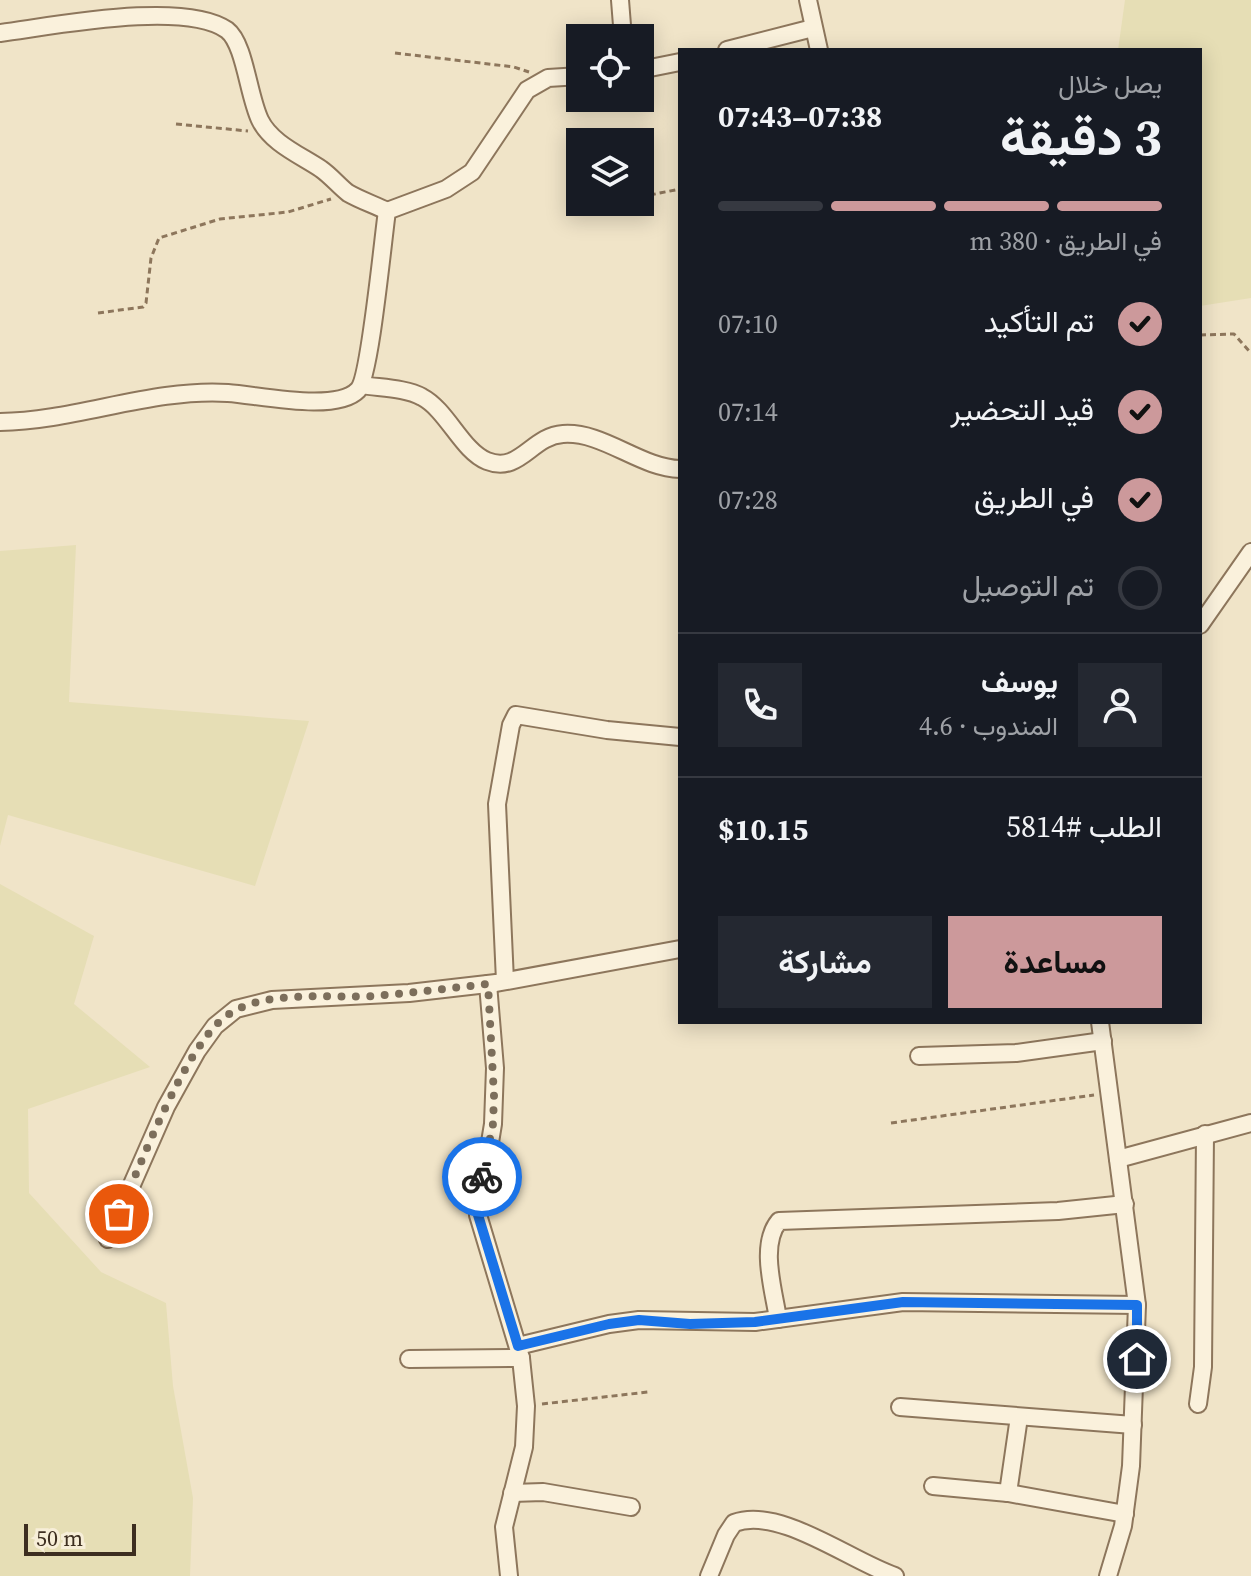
<!DOCTYPE html>
<html lang="ar">
<head>
<meta charset="utf-8">
<style>
  body { margin:0; font-family:"Source Serif 4",Vazirmatn,serif; background:#242831; color:#f1f3f6; direction:rtl; height:100vh; display:flex; flex-direction:column; font-size:30px; white-space:nowrap }
  * { box-sizing:border-box; margin:0 }
  p { font-size:26px; color:#9ea1a6 }
  .icon { flex:none; width:44px; height:44px; fill:none; stroke:currentColor; stroke-width:2; stroke-linecap:round; stroke-linejoin:round }
  .map { position:relative; flex:1; overflow:hidden; direction:ltr }
  .drawer { position:absolute; left:678px; top:48px; width:524px; height:976px; display:flex; flex-direction:column; background:#171b24; border-radius:0px; box-shadow:0 4px 20px #0003; direction:rtl }
  .drawer>* { flex:none }
  .tools { position:absolute; left:566px; top:24px; display:grid; gap:16px }
  .tools a { display:grid; place-items:center; width:88px; height:88px; border-radius:0px; background:#171b24; box-shadow:0 4px 20px #0003; font-size:40px }
  .scale { position:absolute; left:24px; bottom:20px; width:112px; box-sizing:border-box; padding-left:8px; border:4px solid #3d2e20; border-top:0; font-size:22px; line-height:28px; white-space:nowrap; color:#3d2e20; -webkit-text-stroke:6px #f7eed8; paint-order:stroke }
  .pin { position:absolute; display:grid; place-items:center; width:68px; height:68px; color:#fff; margin:-34px; border:4px solid #fff; border-radius:50%; box-shadow:0 2px 8px #0007 }
  .courier { position:absolute; display:grid; place-items:center; width:80px; height:80px; margin:-40px; border:6px solid #1a73e8; border-radius:50%; background:#fff; color:#222; box-shadow:0 2px 10px #0007 }
  .head em { font-style:normal; font-weight:700 }
  .head div { display:flex; flex-direction:column-reverse }
  .head { display:flex; align-items:center; justify-content:space-between; height:136px; padding:0 40px }
  h1 { font-size:52px; font-weight:700; line-height:60px }
  .bar { display:grid; grid-template-columns:repeat(4,1fr); gap:12px 8px; align-content:center; height:96px; padding:0 40px }
  .bar i { height:10px; border-radius:6px; background:#363941 }
  .bar .on { background:#cc999b }
  .bar p { grid-column:span 4 }
  .line { display:flex; align-items:center; gap:20px; padding:0 40px; border-top:2px solid #363941 }
  .line div { flex:1 }
  .round { display:grid; place-items:center; flex:none; width:84px; height:84px; border-radius:0px; background:#242831 }
  ol { padding:0 40px; list-style:none }
  li { display:flex; align-items:center; gap:24px; height:88px }
  li p { margin-inline-start:auto }
  li .icon { padding:8px; border-radius:50%; background:#cc999b; color:#111; stroke-width:4 }
  li:last-child { color:#9ea1a6 }
  li i { width:44px; height:44px; border:4px solid #363941; border-radius:50% }
  .action { display:flex; gap:16px; margin-top:auto; padding:16px 40px }
  .action a { flex:1; height:92px; border-radius:0px; background:#cc999b; color:#111; font-size:32px; font-weight:700; line-height:92px; text-align:center }
  .action a+a { background:#242831; color:#f1f3f6 }
  .map>svg:first-child { display:block }
  .farmland { fill:#e6deb5 }
  .lines { fill:none; stroke-linecap:round; stroke-linejoin:round }
  .street-casing { stroke:#8d765c; stroke-width:20 }
  .path { stroke:#8d765c; stroke-width:3; stroke-dasharray:6 4; stroke-linecap:butt }
  .street { stroke:#faf1dc; stroke-width:16 }
  .done { stroke:#7c6e5b; stroke-width:8; stroke-dasharray:0 14.4 }
  .route { stroke:#1a73e8; stroke-width:10 }
</style>
</head>
<body>
<div class="map">
<svg width="1251" height="1576" viewBox="0 0 1251 1576">
  <rect width="100%" height="100%" fill="#f0e4c8"/>
  <g class="farmland">
    <path d="M 1125,0 L 1251,0 L 1251,298 L 1200,306 L 1200,50 L 1118,50 Z"/>
    <path d="M 76,545 L 69,702 L 309,721 L 255,886 L 8,815 L 0,846 L 0,551 Z"/>
    <path d="M 0,884 L 94,936 L 74,1004 L 150,1067 L 28,1109 L 29,1193 L 101,1272 L 166,1303 L 173,1386 L 193,1498 L 190,1576 L 0,1576 Z"/>
  </g>
  <g class="lines">
    <defs>
      <g id="street">
        <path d="M 620,0 L 623,38"/>
        <path d="M 808,0 L 819,50"/>
        <path d="M 0,33 C 54,26 184,0 227,30 C 245,44 248,95 260,120 C 271,143 300,155 321,169 C 331,176 339,186 348,193 C 360,200 375,205 387,211"/>
        <path d="M 727,50 L 813,28"/>
        <path d="M 640,70 L 680,62"/>
        <path d="M 362,385 C 380,388 406,388 422,397 C 447,410 462,451 487,461 C 520,474 531,436 563,434 C 603,431 640,468 680,469"/>
        <path d="M 0,422 C 76,421 152,388 228,393 C 259,395 336,413 358,390 C 370,377 383,238 387,211 L 446,189 L 472,172 L 527,90 L 548,78 L 580,76"/>
        <path d="M 1200,625 L 1251,552"/>
        <path d="M 505,981 L 497,804 L 511,725 L 516,715 L 607,730 L 680,737"/>
        <path d="M 488,984 L 495,1068 L 493,1124 L 478,1215 L 521,1358 L 526,1406 L 524,1447 L 504,1527 L 509,1576"/>
        <path d="M 1100,1022 L 1137,1305 L 1131,1466 L 1123,1526 L 1108,1576"/>
        <path d="M 919,1056 L 1016,1053 L 1103,1041"/>
        <path d="M 1118,1159 L 1251,1123"/>
        <path d="M 108,1239 L 166,1107 L 197,1051 L 215,1026 L 236,1009 L 272,1000 L 409,993 L 496,983 L 680,949"/>
        <path d="M 778,1319 C 774,1291 759,1245 779,1221 L 1058,1211 L 1125,1204"/>
        <path d="M 518,1346 L 609,1324 L 639,1320 L 755,1322 L 903,1302 L 1137,1305"/>
        <path d="M 409,1359 L 521,1358"/>
        <path d="M 1198,1404 L 1203,1367 L 1205,1134"/>
        <path d="M 900,1407 L 1133,1425"/>
        <path d="M 933,1486 L 1008,1493 L 1125,1514"/>
        <path d="M 512,1493 L 543,1492 L 631,1507"/>
        <path d="M 1008,1493 L 1019,1417"/>
        <path d="M 709,1576 L 726,1535 L 734,1523 C 780,1506 850,1561 895,1576"/>
      </g>
    </defs>
    <use href="#street" class="street-casing"/>
    <g class="path">
      <path d="M 395,53 L 514,67 L 529,72"/>
      <path d="M 176,124 L 248,131"/>
      <path d="M 640,197 L 680,189"/>
      <path d="M 98,313 L 143,307 L 146,303 L 151,258 L 159,238 L 220,219 L 288,212 L 331,199"/>
      <path d="M 1200,335 L 1234,334 L 1251,353"/>
      <path d="M 891,1123 L 1094,1095"/>
      <path d="M 542,1404 L 648,1392"/>
    </g>
    <use href="#street" class="street"/>
  </g>
  <g class="lines">
    <path class="done" d="M 119,1214 C 140,1166 185,1047 225,1017 C 264,988 327,999 373,996 C 412,993 450,988 488,984 L 494,1096 L 493,1124 L 482,1177"/>
    <path class="route" d="M 482,1177 L 478,1215 L 518,1346 L 609,1324 L 639,1320 L 690,1324 L 755,1322 L 903,1302 L 1137,1305 L 1137,1359"/>
  </g>
</svg>
<div class="tools">
<a><svg class="icon" aria-label="locate" viewBox="0 0 24 24"><circle cx="12" cy="12" r="6"/><path d="M12 2v4M12 18v4M2 12h4M18 12h4"/></svg></a>
<a><svg class="icon" aria-label="layers" viewBox="0 0 24 24"><path d="M12 4l9 5-9 5-9-5zM3 14l9 5 9-5"/></svg></a>
</div>
<div class="scale">50 m</div>
<div class="pin" style="left:119px;top:1214px;background:#ea580c"><svg class="icon" aria-label="bag" viewBox="0 0 24 24"><path d="M5 8h14l-1 12H6zM9 8a3 3 0 0 1 6 0"/></svg></div>
<div class="pin" style="left:1137px;top:1359px;background:#1f2937"><svg class="icon" aria-label="home" viewBox="0 0 24 24"><path d="M3 11l9-7 9 7M6 9v11h12V9"/></svg></div>
<div class="courier" style="left:482px;top:1177px"><svg class="icon" aria-label="bike" viewBox="0 0 24 24"><circle cx="6" cy="16" r="4"/><circle cx="18" cy="16" r="4"/><path d="M6 16l4-8h5l3 8M10 8l3 8H6M13 5h3"/></svg></div>
<section class="drawer">
<div class="head"><div><h1>3 دقيقة</h1><p>يصل خلال</p></div><em>07:38–07:43</em></div>
<div class="bar"><i class="on"></i><i class="on"></i><i class="on"></i><i></i><p>في الطريق · 380 m</p></div>
<ol>
<li><svg class="icon" aria-label="check" viewBox="0 0 24 24"><path d="M5 12l5 5 9-10"/></svg>تم التأكيد<p>07:10</p></li>
<li><svg class="icon" aria-label="check" viewBox="0 0 24 24"><path d="M5 12l5 5 9-10"/></svg>قيد التحضير<p>07:14</p></li>
<li><svg class="icon" aria-label="check" viewBox="0 0 24 24"><path d="M5 12l5 5 9-10"/></svg>في الطريق<p>07:28</p></li>
<li><i></i>تم التوصيل</li>
</ol>
<div class="line" style="height:144px"><a class="round"><svg class="icon" aria-label="person" viewBox="0 0 24 24"><circle cx="12" cy="8" r="4"/><path d="M4 21q1-7 8-7t8 7"/></svg></a><div><b>يوسف</b><p>المندوب · 4.6</p></div><a class="round"><svg class="icon" aria-label="phone" viewBox="0 0 24 24"><path d="M5 4h4l2 5-3 2q2 4 5 5l2-3 5 2v4C11 20 4 13 5 4z"/></svg></a></div>
<div class="line" style="height:104px"><div>الطلب #5814</div><b>$10.15</b></div>
<div class="action"><a>مساعدة</a><a>مشاركة</a></div>
</section>
</div>
</body>
</html>
